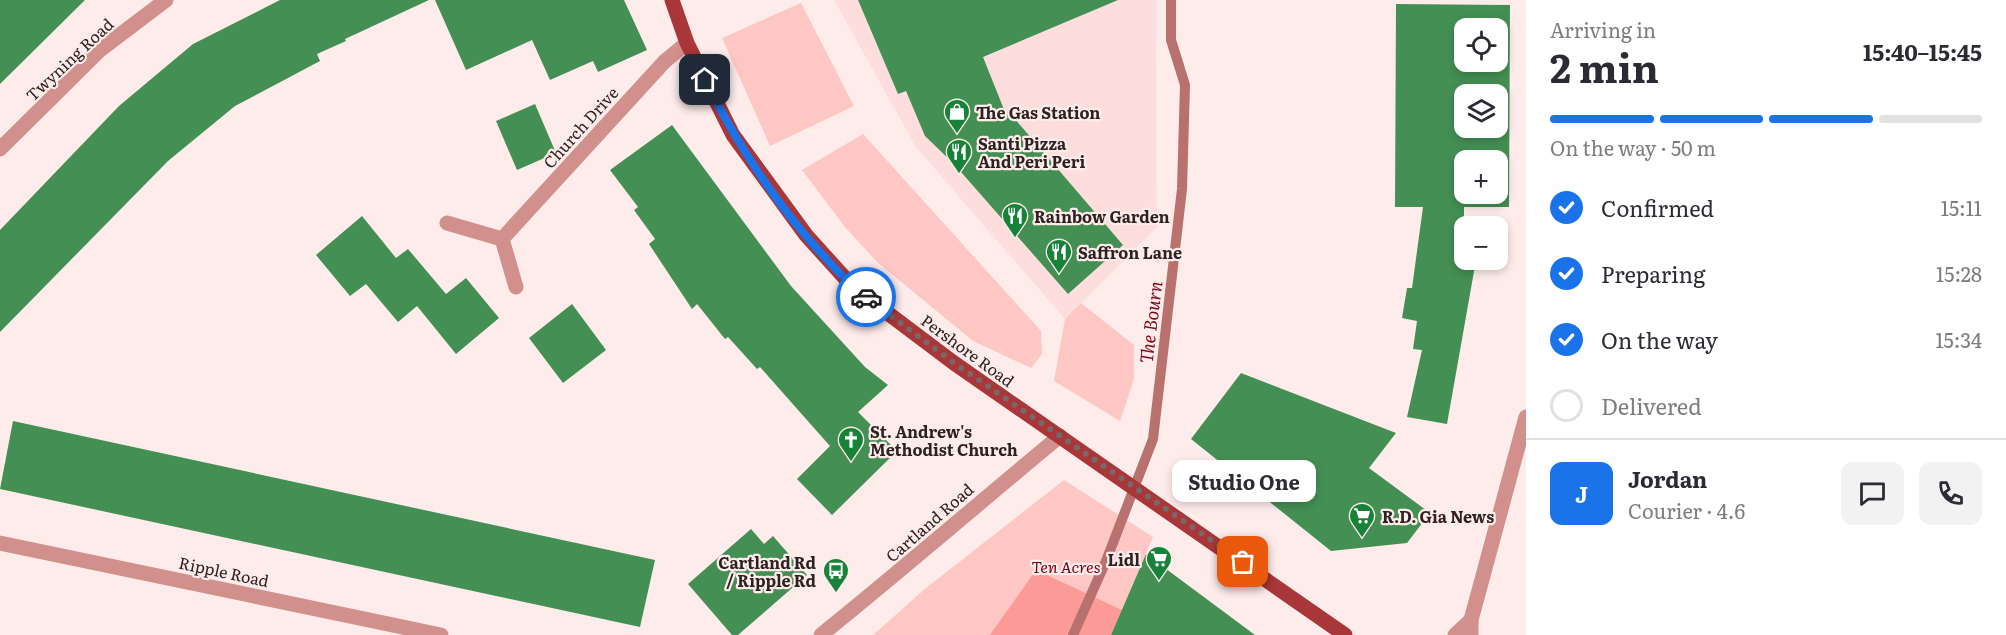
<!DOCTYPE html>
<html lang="en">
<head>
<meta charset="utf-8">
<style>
  body { margin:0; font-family:Literata,serif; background:#f2f2f3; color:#2b2b33; height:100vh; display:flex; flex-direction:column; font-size:22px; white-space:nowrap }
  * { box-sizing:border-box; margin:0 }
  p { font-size:20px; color:#7c7c81 }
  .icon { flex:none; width:33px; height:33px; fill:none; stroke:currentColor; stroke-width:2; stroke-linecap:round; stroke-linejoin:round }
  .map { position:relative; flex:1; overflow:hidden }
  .drawer { display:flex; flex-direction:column; background:#fff; width:480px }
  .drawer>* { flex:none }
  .fabs { position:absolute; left:1454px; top:18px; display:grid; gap:12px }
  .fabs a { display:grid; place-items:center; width:54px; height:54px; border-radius:12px; background:#fff; box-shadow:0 3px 9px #0003; font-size:30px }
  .pin { position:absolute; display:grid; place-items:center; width:51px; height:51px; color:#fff; margin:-26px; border-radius:12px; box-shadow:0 3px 9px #0006 }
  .courier { position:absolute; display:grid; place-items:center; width:60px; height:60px; margin:-30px; border:4px solid #1a73e8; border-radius:50%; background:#fff; color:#222; box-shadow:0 2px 8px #0007 }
  .bubble { position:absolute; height:42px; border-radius:12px; background:#fff; box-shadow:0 3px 9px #0003; font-size:20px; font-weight:700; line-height:42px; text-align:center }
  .head em { font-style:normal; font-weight:700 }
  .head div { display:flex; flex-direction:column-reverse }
  .head { display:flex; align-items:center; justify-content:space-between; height:102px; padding:0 24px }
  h1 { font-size:39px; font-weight:700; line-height:45px }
  .bar { display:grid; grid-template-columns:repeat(4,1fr); gap:9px 6px; align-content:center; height:72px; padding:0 24px }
  .bar i { height:8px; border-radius:4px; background:#e1e1e2 }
  .bar .active { background:#1a73e8 }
  .bar p { grid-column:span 4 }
  .line { display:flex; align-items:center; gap:15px; padding:0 24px; border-top:2px solid #e1e1e2 }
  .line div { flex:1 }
  .round { display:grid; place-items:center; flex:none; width:63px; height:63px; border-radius:12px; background:#f2f2f3 }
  ol { padding:0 24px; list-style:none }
  li { display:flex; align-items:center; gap:18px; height:66px }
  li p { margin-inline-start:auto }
  li .icon { padding:6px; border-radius:50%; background:#1a73e8; color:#fff; stroke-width:4 }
  li:last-child { color:#7c7c81 }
  li i { width:33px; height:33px; border:3px solid #e1e1e2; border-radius:50% }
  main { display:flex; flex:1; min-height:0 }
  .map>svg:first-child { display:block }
  .built { fill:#fddedc }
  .green { fill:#fec7c3 }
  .forest { fill:#fb9a96 }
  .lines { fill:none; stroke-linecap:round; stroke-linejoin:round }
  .stream { stroke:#b8716d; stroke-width:10 }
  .building { fill:#448f54; fill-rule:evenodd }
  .minor { stroke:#d1908c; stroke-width:15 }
  .major { stroke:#a93639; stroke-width:15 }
  .done { stroke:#766968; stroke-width:6; stroke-dasharray:0 10.8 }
  .route { stroke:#1a73e8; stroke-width:8 }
  .labels { text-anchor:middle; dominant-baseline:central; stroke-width:4.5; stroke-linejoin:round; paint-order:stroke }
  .street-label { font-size:16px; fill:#2d2221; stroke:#feeceb }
  .poi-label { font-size:16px; font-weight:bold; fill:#2d2221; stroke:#feeceb; text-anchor:start }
  .park-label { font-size:16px; font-style:italic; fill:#790014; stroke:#feeceb }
  .water-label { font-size:18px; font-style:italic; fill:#7f0919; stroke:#feeceb }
</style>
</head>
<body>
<main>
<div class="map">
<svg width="1526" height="635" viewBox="0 0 1526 635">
  <rect width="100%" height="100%" fill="#feeceb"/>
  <path class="built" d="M 834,0 L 1156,0 L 1157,227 L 1065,319 L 916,147 Z"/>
  <g class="green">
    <path d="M 801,3 L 854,106 L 770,146 L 722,38 Z"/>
    <path d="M 863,134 L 1041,331 L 1042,354 L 1031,368 L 973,341 L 877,262 L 845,227 L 802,170 Z"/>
    <path d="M 1081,303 L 1134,345 L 1134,379 L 1120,421 L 1054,381 L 1065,319 Z"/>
    <path d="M 1064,480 L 1153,537 L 1111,635 L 873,635 L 926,588 Z"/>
  </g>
  <path class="forest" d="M 1036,570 L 1122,610 L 1111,635 L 990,635 Z"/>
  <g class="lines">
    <path class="stream" d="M 1073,635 L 1106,561 L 1153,439 L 1182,189 L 1185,85 L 1171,40 L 1171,0"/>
  </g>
  <g class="building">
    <path d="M 0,0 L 85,0 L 0,84 Z"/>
    <path d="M 280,0 L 429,0 L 345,39 L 346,41 L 317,54 L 320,61 L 235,106 L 168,161 L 0,332 L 0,230 L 119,106 L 193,44 Z"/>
    <path d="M 435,0 L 624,0 L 647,50 L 598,72 L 593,61 L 550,80 L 532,40 L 466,70 Z"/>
    <path d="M 858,0 L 1118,0 L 983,57 L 1005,112 L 1008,111 L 1123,245 L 1068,294 L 954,164 L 925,136 L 906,91 L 898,94 Z"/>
    <path d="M 1396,4 L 1510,5 L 1509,207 L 1464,207 L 1464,260 L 1476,260 L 1447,424 L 1407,417 L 1422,350 L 1413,349 L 1417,321 L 1402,318 L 1407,288 L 1412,288 L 1423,207 L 1395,207 ZM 1464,28 L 1497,28 L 1497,62 L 1464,62 ZM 1464,94 L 1497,94 L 1497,128 L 1464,128 ZM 1464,160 L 1497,160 L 1497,194 L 1464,194 Z"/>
    <path d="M 535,104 L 556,153 L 517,170 L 496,121 Z"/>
    <path d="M 672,125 L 791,286 L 865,367 L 888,385 L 858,412 L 897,451 L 832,515 L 797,479 L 830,446 L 760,367 L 757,369 L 728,337 L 725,339 L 697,304 L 692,309 L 649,244 L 655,239 L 634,210 L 638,207 L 610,170 Z"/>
    <path d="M 362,216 L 396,258 L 408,249 L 446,294 L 466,278 L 499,318 L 456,354 L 417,306 L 398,322 L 366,284 L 350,296 L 316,255 Z"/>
    <path d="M 572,304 L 606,350 L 563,383 L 529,338 Z"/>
    <path d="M 1241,373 L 1396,433 L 1369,468 L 1430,513 L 1407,543 L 1331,551 L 1191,439 Z"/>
    <path d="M 13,421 L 655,560 L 640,627 L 0,489 Z"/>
    <path d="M 751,529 L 764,544 L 773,536 L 807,575 L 738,635 L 732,635 L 688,584 Z"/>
    <path d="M 1146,554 L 1255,635 L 1111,635 Z"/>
  </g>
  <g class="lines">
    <g class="minor">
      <path d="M 0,149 L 100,50 L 166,0"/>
      <path d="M 447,223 L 502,239 L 516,287"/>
      <path d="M 502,239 L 665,61 L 687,43"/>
      <path d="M 0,543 L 441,635"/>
      <path d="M 821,635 C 902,570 980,502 1060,436"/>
      <path d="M 1455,635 L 1471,620"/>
      <path d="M 1471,635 L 1471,620 L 1526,417"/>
    </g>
    <path class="major" d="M 672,0 L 687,43 L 733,135 L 806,235 L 853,287 L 954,363 L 1345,635"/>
  </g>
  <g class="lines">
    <path class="done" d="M 866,297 L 954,363 L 1243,562"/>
    <path class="route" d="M 705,80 C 736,142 773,200 820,252 C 835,268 848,284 866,297"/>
  </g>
  <defs>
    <symbol id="shop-pin" viewBox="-11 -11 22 30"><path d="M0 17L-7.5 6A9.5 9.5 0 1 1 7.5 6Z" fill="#168339" stroke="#feeceb"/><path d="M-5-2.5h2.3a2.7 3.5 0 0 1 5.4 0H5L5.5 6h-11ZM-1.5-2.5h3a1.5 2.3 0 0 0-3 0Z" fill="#fff"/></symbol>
    <symbol id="restaurant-pin" viewBox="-11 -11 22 30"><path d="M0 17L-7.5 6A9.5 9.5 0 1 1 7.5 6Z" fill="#168339" stroke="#feeceb"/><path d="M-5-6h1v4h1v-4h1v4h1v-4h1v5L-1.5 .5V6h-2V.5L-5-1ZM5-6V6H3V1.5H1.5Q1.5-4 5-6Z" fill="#fff"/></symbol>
    <symbol id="church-pin" viewBox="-11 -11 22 30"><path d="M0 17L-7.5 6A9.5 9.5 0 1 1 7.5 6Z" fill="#168339" stroke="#feeceb"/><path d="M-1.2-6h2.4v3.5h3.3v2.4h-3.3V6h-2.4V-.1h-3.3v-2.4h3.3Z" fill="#fff"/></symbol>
    <symbol id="supermarket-pin" viewBox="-11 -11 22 30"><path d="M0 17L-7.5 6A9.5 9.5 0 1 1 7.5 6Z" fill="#168339" stroke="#feeceb"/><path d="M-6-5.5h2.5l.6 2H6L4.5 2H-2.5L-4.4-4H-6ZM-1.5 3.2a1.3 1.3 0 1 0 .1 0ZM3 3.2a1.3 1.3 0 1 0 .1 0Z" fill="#fff"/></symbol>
    <symbol id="bus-pin" viewBox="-11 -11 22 30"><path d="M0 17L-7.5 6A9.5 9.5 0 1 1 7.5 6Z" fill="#168339" stroke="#feeceb"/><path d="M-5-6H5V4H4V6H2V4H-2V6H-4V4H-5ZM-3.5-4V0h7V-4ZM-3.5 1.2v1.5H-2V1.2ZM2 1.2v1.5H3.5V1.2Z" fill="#fff"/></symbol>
  </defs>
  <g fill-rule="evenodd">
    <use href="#shop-pin" x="942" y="97" width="30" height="40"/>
    <use href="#restaurant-pin" x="944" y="137" width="30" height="40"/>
    <use href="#restaurant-pin" x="1000" y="201" width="30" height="40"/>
    <use href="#restaurant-pin" x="1044" y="237" width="30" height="40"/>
    <use href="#church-pin" x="836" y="425" width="30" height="40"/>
    <use href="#supermarket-pin" x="1347" y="501" width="30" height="40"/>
    <use href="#supermarket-pin" x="1144" y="544" width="30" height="40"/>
    <use href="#bus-pin" x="821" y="556" width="30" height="40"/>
  </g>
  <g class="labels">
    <g class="street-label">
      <text transform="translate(69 59) rotate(-43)">Twyning Road</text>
      <text transform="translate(580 127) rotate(-48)">Church Drive</text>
      <text transform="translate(968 350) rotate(36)">Pershore Road</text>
      <text transform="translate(929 522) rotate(-41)">Cartland Road</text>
      <text transform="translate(224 571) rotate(12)">Ripple Road</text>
    </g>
    <g class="poi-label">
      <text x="976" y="112">The Gas Station</text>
      <text x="978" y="143">Santi Pizza<tspan x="978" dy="18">And Peri Peri</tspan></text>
      <text x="1034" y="216">Rainbow Garden</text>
      <text x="1078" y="252">Saffron Lane</text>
      <text x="870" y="431">St. Andrew's<tspan x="870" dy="18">Methodist Church</tspan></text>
      <text x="1382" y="516">R.D. Gia News</text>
      <text x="1140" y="559" text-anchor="end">Lidl</text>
      <text x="816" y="562" text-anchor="end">Cartland Rd<tspan x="816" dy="18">/ Ripple Rd</tspan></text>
    </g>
    <g class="park-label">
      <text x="1066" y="566">Ten Acres</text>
    </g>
    <g class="water-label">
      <text transform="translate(1150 322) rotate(-83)">The Bourn</text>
    </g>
  </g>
</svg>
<div class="fabs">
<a><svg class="icon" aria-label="locate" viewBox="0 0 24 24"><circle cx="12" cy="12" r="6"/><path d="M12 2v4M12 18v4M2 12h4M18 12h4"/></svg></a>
<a><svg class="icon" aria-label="layers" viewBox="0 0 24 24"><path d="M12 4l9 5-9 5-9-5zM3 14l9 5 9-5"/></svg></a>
<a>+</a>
<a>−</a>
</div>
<div class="pin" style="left:1243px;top:562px;background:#ea580c"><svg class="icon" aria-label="bag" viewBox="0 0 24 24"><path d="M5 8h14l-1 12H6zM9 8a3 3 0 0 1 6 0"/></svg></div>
<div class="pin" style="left:705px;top:80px;background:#1f2937"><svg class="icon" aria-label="home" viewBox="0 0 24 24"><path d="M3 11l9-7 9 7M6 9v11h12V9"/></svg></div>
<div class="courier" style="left:866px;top:297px"><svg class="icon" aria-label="car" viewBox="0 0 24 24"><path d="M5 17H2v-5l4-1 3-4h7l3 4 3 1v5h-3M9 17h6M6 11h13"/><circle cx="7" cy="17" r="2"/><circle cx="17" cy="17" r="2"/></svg></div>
<div class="bubble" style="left:1172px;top:460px;width:144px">Studio One</div>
</div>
<section class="drawer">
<div class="head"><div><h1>2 min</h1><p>Arriving in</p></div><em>15:40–15:45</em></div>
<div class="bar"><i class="active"></i><i class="active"></i><i class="active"></i><i></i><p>On the way · 50 m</p></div>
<ol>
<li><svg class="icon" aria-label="check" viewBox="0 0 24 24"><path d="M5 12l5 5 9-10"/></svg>Confirmed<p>15:11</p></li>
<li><svg class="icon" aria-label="check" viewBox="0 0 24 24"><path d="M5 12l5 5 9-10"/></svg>Preparing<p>15:28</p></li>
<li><svg class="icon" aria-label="check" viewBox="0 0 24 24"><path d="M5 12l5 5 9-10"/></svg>On the way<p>15:34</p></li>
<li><i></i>Delivered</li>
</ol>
<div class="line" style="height:108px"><b class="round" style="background:#1a73e8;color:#fff">J</b><div><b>Jordan</b><p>Courier · 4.6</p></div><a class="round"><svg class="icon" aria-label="chat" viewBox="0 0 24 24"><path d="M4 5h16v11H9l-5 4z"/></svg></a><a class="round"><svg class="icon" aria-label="phone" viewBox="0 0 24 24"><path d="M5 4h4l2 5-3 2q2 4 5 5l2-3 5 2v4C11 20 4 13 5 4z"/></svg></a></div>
</section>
</main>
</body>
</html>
